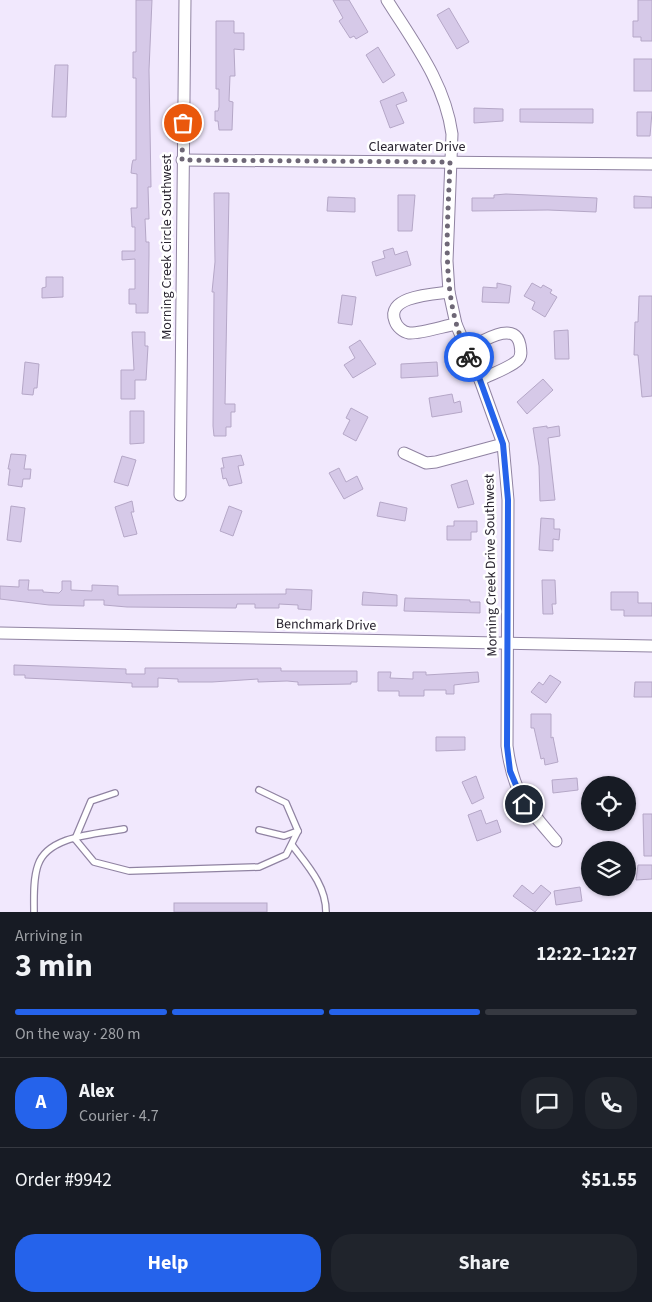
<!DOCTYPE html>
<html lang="en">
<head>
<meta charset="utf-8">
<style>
  body { margin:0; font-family:"Source Sans 3",sans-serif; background:#20242c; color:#f1f3f6; height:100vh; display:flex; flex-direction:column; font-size:19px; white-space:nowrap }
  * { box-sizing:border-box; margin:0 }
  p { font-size:16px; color:#9ea1a6 }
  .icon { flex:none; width:28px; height:28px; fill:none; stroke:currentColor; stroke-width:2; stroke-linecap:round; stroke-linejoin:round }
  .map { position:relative; height:912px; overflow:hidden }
  .side { display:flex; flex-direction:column; background:#171b24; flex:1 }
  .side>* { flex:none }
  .buttons { position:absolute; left:581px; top:776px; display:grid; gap:10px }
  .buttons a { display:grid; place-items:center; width:55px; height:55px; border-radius:50%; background:#171b24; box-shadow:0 1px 4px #0004; font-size:25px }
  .pin { position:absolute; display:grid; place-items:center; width:42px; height:42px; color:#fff; margin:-21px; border:2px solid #fff; border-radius:50%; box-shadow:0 1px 5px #0007 }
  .courier { position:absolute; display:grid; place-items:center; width:50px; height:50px; margin:-25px; border:4px solid #2563eb; border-radius:50%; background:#fff; color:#222; box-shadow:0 1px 6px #0007 }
  .head em { font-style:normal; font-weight:700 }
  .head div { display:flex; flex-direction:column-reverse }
  .head { display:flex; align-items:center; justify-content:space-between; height:85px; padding:0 15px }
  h1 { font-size:32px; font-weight:700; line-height:38px }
  .bar { display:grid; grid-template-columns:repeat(4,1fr); gap:8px 5px; align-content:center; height:60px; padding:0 15px }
  .bar i { height:6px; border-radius:4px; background:#363941 }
  .bar .active { background:#2563eb }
  .bar p { grid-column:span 4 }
  .line { display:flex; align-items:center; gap:12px; padding:0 15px; border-top:1px solid #363941 }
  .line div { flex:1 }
  .round { display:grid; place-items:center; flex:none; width:52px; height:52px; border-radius:20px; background:#20242c }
  .cta { display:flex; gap:10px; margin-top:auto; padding:10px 15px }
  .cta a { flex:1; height:58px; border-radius:20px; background:#2563eb; color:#fff; font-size:20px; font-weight:700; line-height:58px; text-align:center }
  .cta a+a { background:#20242c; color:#f1f3f6 }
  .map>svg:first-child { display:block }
  .building { fill:#d6c9e8; stroke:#b5a7c7 }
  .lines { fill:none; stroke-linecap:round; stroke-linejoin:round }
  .lane-casing { stroke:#9083a2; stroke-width:8 }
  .street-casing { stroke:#9083a2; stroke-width:13 }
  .lane { stroke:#fff; stroke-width:5.5 }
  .street { stroke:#fff; stroke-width:11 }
  .done { stroke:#6e6776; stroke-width:5; stroke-dasharray:0 9 }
  .route { stroke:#2563eb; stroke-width:6 }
  .labels { text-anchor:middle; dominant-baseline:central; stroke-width:5; stroke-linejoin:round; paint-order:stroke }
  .street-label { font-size:14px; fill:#27222e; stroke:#fff }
</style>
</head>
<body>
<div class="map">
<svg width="652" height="912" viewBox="0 0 652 912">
  <rect width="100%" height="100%" fill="#f1e8fd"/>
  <g class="building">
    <path d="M 136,0 L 152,0 L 149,70 L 151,187 L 148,187 L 149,219 L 145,219 L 146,242 L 149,242 L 149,255 L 148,313 L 136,313 L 136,304 L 129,304 L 129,289 L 135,289 L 135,259 L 122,260 L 122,251 L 135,251 L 135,227 L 132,227 L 131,208 L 137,208 L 137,174 L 131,173 L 132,164 L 133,160 L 136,160 L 136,78 L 133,78 L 133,52 L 136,52 Z"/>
    <path d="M 333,0 L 349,0 L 368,32 L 356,39 L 354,36 L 350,38 L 339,21 L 343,18 Z"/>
    <path d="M 638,0 L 652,0 L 652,41 L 641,41 L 641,37 L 633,37 L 633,21 L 638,21 Z"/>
    <path d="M 449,8 L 469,42 L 457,49 L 437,15 Z"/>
    <path d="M 216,21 L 234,21 L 234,33 L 244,33 L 244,50 L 234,49 L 235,76 L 230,76 L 229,101 L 233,102 L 232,130 L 219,130 L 218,121 L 215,121 L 215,111 L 218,111 L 219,107 L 219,89 L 216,89 Z"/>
    <path d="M 378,47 L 395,75 L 383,83 L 366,55 Z"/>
    <rect x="634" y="59" width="18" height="32"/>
    <path d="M 55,65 L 68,65 L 66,117 L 52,117 Z"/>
    <path d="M 403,92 L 407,101 L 396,105 L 404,123 L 390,128 L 380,101 Z"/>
    <path d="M 474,108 L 503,109 L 503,121 L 474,123 Z"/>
    <path d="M 520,109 L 593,109 L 593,123 L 520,122 Z"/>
    <path d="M 637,112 L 652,112 L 650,136 L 637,136 Z"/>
    <path d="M 214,193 L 229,193 L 225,404 L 235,404 L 235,412 L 231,412 L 231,427 L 226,427 L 226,436 L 214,436 L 213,426 L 214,292 L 212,292 L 215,262 Z"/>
    <path d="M 506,194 L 597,198 L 596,212 L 548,210 L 472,211 L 472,198 L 494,198 L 494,195 Z"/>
    <path d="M 398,195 L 415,195 L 412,231 L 398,231 Z"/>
    <path d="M 634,196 L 652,197 L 652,208 L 634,208 Z"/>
    <path d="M 328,197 L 355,198 L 355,212 L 327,211 Z"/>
    <path d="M 393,248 L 395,255 L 407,251 L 411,265 L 376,276 L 372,262 L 385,258 L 383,251 Z"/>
    <path d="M 46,277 L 63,277 L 63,297 L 42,298 L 42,288 L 46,287 Z"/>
    <path d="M 497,283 L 511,286 L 509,303 L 482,302 L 483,287 L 497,288 Z"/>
    <path d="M 532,283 L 541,288 L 543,285 L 552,290 L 550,293 L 557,297 L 545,317 L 532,309 L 535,302 L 524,296 Z"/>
    <path d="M 342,295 L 356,297 L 352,325 L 338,323 Z"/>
    <path d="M 639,296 L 652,296 L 652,396 L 642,397 L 638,355 L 634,355 L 635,322 L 638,322 Z"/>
    <path d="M 568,330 L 569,359 L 555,359 L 554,331 Z"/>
    <path d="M 132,332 L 145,332 L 145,346 L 148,346 L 146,380 L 135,380 L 135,399 L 121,399 L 121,370 L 134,370 Z"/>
    <path d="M 360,340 L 376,364 L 353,378 L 344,365 L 355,358 L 349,347 Z"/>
    <path d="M 25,362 L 39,364 L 37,388 L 34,388 L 33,395 L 22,394 Z"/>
    <path d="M 437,362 L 438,376 L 401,378 L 401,364 Z"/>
    <path d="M 543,379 L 553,390 L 527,414 L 517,402 Z"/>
    <path d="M 452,394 L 454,403 L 460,401 L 462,412 L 432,417 L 429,398 Z"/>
    <path d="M 351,408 L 368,417 L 356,441 L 343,434 L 350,420 L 346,418 Z"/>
    <path d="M 130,411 L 144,411 L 144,443 L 130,444 Z"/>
    <path d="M 547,426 L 547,428 L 559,426 L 560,436 L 548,438 L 555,500 L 540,501 L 539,466 L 533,428 Z"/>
    <path d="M 11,454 L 26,455 L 24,469 L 31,469 L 30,479 L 23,479 L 22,487 L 8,485 L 10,469 L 8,469 Z"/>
    <path d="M 241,455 L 244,465 L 238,466 L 242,483 L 229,486 L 226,478 L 223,479 L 221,468 L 224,468 L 222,458 Z"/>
    <path d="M 122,456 L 136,460 L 128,486 L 114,482 Z"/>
    <path d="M 339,468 L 346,482 L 357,476 L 363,489 L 344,499 L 329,473 Z"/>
    <path d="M 467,480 L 474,504 L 458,508 L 451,485 Z"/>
    <path d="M 132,501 L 134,512 L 131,512 L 137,534 L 124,537 L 115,507 Z"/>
    <path d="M 380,502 L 407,508 L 405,521 L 377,516 Z"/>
    <path d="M 11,506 L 25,508 L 21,542 L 7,540 Z"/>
    <path d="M 229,506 L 242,511 L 233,536 L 220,531 Z"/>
    <path d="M 541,518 L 554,519 L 554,529 L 560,529 L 559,540 L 553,539 L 553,551 L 539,550 Z"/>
    <path d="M 454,521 L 477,521 L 477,532 L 471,532 L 471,540 L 447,540 L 447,526 L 454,526 Z"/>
    <path d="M 19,580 L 29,580 L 28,590 L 43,590 L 43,592 L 59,593 L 62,590 L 62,581 L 71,581 L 71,590 L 92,591 L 92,585 L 118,586 L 118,595 L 286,594 L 286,589 L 312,590 L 311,610 L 298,609 L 298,605 L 279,604 L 279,608 L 255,608 L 255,604 L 237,604 L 236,608 L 127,607 L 104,605 L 104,600 L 84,600 L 84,606 L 49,605 L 0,599 L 0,586 L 19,587 Z"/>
    <path d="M 542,580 L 555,580 L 556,604 L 552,604 L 553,614 L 543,614 Z"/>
    <path d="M 363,592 L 397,595 L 397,606 L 362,605 Z"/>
    <path d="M 611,592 L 638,592 L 638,603 L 652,603 L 652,616 L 624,616 L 624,610 L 611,610 Z"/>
    <path d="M 405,598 L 470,600 L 470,602 L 480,602 L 480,613 L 404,611 Z"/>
    <path d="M 14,665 L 126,669 L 126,674 L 145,674 L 145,668 L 281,668 L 281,671 L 357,671 L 357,682 L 351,682 L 351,684 L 298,685 L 298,682 L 287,681 L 258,682 L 258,679 L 212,682 L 178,682 L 178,679 L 158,678 L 158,687 L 132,687 L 132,683 L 25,678 L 25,675 L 14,675 Z"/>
    <path d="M 378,672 L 391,672 L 390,678 L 413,679 L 413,672 L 426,672 L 426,675 L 478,672 L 479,682 L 454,685 L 454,694 L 446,694 L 446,690 L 424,690 L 424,696 L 399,696 L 399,691 L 378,691 Z"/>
    <path d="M 550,675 L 561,682 L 546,703 L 531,692 L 539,682 L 543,685 Z"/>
    <path d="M 635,682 L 652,682 L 652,697 L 634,697 Z"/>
    <path d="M 531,714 L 551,714 L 551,738 L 553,737 L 558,762 L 545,765 L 544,758 L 541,759 L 534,728 L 531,728 Z"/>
    <path d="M 436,737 L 465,737 L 465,750 L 436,751 Z"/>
    <path d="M 476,776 L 484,798 L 472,804 L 462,782 Z"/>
    <path d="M 577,778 L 578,790 L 553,793 L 552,780 Z"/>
    <path d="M 481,810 L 486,824 L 497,820 L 501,832 L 477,841 L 468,815 Z"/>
    <path d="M 643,814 L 652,814 L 652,856 L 644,856 Z"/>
    <path d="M 638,865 L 652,865 L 652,879 L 636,880 Z"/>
    <path d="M 522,885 L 533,894 L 541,885 L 551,893 L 535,912 L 513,896 Z"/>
    <path d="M 580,887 L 582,901 L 556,905 L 554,891 Z"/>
    <rect x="174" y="903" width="93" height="9"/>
  </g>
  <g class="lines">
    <defs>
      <g id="lane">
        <path d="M 259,830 L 284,836 L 298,831"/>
        <path d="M 75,839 L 94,862 L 129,871 L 259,867 L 286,855 L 298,831 L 286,803 L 259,790"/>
        <path d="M 75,839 L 91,801 L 115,793"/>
        <path d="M 292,845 C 307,865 326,885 326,912"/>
        <path d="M 34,912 C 34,897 33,879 38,865 C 48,835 98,834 124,829"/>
      </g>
      <g id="street">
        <path d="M 387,0 C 414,43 445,83 452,134 L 447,261 L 449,292 L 456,324 L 480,380 L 503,444 L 508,500 L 507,746 C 513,793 526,806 556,841"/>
        <path d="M 182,160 L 652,164"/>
        <path d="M 449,292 C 434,294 385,296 395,321 C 397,327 403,332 409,333 C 420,334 444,326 456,324"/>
        <path d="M 465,350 C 479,344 515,318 520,345 C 521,351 522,356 518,360 C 512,367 489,375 480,380"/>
        <path d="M 404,453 L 426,463 L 436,462 L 503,444"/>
        <path d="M 180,495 L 185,0"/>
        <path d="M 0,633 L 652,646"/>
      </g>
    </defs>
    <use href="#lane" class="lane-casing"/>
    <use href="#street" class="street-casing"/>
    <use href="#lane" class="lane"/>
    <use href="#street" class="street"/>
  </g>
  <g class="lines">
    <path class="done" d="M 183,123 L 182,160 L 450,162 C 448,228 439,297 469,357"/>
    <path class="route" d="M 469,357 L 480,380 L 503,444 L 508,500 L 507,746 L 510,771 L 524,804"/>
  </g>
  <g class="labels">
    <g class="street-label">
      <text x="417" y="147">Clearwater Drive</text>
      <text transform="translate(167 247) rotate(-90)">Morning Creek Circle Southwest</text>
      <text transform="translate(491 565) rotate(-91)">Morning Creek Drive Southwest</text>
      <text transform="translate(326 625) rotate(1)">Benchmark Drive</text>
    </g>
  </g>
</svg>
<div class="buttons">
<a><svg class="icon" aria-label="locate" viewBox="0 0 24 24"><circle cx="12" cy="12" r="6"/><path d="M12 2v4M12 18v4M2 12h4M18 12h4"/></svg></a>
<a><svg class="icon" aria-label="layers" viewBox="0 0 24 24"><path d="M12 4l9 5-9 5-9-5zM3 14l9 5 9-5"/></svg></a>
</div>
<div class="pin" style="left:183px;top:123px;background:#ea580c"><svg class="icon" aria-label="bag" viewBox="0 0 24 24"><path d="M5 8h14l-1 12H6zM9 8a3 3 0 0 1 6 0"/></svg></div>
<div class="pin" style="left:524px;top:804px;background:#1f2937"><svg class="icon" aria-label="home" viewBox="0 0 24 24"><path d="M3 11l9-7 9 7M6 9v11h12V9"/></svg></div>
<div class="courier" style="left:469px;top:357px"><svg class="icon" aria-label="bike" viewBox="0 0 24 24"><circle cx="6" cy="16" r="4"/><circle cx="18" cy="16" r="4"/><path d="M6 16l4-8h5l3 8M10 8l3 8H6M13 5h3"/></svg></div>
</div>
<section class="side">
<div class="head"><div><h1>3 min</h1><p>Arriving in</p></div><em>12:22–12:27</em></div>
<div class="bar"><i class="active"></i><i class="active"></i><i class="active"></i><i></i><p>On the way · 280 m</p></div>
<div class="line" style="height:90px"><b class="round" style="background:#2563eb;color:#fff">A</b><div><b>Alex</b><p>Courier · 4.7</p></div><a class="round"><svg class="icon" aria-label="chat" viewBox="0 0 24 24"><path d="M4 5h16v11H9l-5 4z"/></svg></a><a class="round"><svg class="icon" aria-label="phone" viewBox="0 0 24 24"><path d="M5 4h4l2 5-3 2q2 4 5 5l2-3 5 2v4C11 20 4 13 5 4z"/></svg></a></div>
<div class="line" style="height:65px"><div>Order #9942</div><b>$51.55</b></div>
<div class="cta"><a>Help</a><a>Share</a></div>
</section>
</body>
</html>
